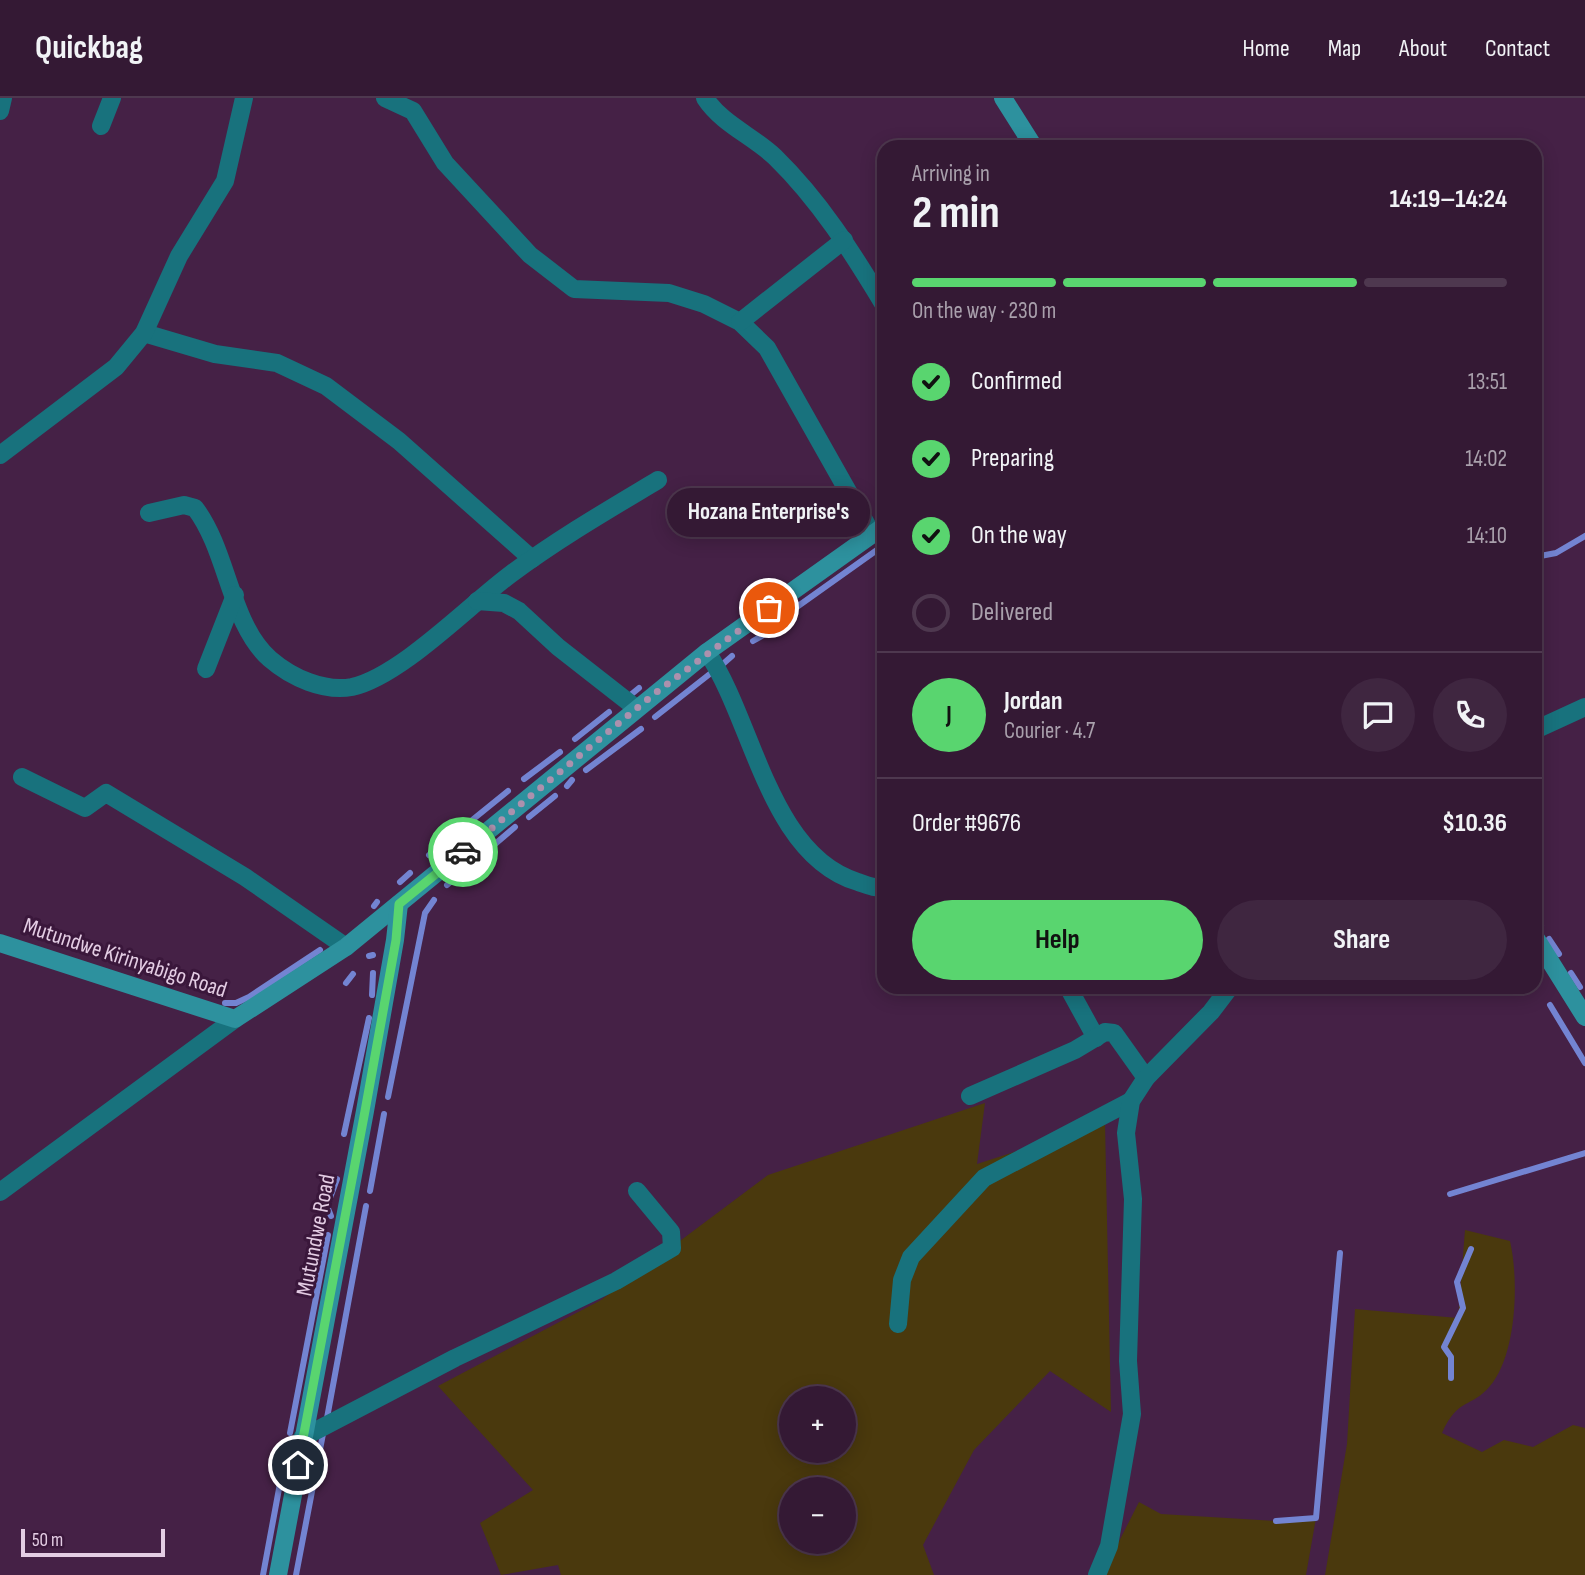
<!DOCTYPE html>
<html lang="en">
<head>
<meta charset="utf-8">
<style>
  body { margin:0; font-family:"Sofia Sans Condensed",sans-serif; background:#3f2640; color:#f1f3f6; height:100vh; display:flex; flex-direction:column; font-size:26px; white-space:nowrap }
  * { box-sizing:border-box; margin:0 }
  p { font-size:23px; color:#a9a0ac }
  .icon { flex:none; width:38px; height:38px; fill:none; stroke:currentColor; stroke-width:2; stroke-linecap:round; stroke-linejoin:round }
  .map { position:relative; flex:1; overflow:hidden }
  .side { position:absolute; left:877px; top:42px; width:665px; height:854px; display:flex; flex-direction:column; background:#341934; border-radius:21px; box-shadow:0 4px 18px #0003,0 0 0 2px #4e384f }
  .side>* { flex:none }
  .fabs { position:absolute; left:779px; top:1288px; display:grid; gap:14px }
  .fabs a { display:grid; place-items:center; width:77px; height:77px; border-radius:50%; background:#341934; box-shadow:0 4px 18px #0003,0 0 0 2px #4e384f; font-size:35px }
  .scale { position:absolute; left:21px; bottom:18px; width:144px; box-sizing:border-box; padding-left:7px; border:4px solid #e4cde4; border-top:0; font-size:19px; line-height:24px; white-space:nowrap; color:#e4cde4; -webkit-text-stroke:5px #3a173b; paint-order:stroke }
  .pin { position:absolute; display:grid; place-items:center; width:60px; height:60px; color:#fff; margin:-30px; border:4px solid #fff; border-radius:50%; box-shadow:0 2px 7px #0007 }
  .courier { position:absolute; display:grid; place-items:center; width:70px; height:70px; margin:-35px; border:5px solid #59d56f; border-radius:50%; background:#fff; color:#222; box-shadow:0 2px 9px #0007 }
  .bubble { position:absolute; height:49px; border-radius:24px; background:#341934; box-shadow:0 4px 18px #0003,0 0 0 2px #4e384f; font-size:23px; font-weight:700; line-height:49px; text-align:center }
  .summary em { font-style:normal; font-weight:700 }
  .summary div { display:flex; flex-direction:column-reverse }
  .summary { display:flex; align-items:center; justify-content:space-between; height:119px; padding:0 35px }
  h1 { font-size:46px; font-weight:700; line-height:52px }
  .bar { display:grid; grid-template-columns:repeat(4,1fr); gap:10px 7px; align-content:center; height:84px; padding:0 35px }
  .bar i { height:9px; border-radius:5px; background:#4e384f }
  .bar .active { background:#59d56f }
  .bar p { grid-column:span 4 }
  .line { display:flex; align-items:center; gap:18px; padding:0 35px; border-top:2px solid #4e384f }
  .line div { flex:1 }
  .round { display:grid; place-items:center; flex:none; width:74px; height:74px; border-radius:37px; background:#3f2640 }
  ol { padding:0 35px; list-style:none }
  li { display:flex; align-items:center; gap:21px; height:77px }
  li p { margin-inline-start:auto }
  li .icon { padding:7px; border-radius:50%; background:#59d56f; color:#111; stroke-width:4 }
  li:last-child { color:#a9a0ac }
  li i { width:38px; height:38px; border:4px solid #4e384f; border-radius:50% }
  .button { display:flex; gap:14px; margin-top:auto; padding:14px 35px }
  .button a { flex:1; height:80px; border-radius:42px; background:#59d56f; color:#111; font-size:28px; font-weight:700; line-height:80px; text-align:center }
  .button a+a { background:#3f2640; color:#f1f3f6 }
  header { display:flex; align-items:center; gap:42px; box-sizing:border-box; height:98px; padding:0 35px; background:#341934; border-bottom:2px solid #4e384f }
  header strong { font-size:33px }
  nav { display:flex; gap:38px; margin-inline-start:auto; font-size:24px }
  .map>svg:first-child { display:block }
  .green { fill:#4a390d; fill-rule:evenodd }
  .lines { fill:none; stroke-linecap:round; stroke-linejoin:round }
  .stream { stroke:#7384d2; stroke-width:6 }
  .street { stroke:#18727d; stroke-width:18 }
  .secondary { stroke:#2d919e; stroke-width:18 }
  .done { stroke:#ac91ad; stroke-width:7; stroke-dasharray:0 12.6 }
  .route { stroke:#59d56f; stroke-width:9 }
  .labels { text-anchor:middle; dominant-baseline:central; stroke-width:6; stroke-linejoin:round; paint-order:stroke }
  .street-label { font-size:23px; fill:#e4cde4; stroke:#3a173b }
</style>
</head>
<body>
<header>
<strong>Quickbag</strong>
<nav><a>Home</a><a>Map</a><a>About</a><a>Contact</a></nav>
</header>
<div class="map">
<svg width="1585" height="1477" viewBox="0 0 1585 1477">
  <rect width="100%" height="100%" fill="#452146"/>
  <g class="green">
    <path d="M 985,1005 L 977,1066 L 1105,1025 L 1111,1314 L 1050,1273 L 974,1352 L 923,1447 L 934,1477 L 561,1477 L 558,1467 L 501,1477 L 480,1425 L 533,1392 L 438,1288 L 601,1202 L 768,1077 ZM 791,1300 L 844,1300 L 844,1353 L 791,1353 ZM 791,1391 L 844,1391 L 844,1444 L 791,1444 Z"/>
    <path d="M 1465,1132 L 1510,1143 C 1519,1182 1517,1256 1490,1288 C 1472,1310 1458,1299 1442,1335 L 1482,1354 L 1504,1342 L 1533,1349 L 1573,1327 L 1585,1330 L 1585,1477 L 1325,1477 L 1347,1346 L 1355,1211 L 1458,1220 Z"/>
    <path d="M 1139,1404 L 1161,1416 L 1276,1423 L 1316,1420 L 1306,1477 L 1102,1477 Z"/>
  </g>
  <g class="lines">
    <g class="stream">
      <path d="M 1535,459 L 1556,455 L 1585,438"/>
      <path d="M 794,511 L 884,447"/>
      <path d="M 753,543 L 767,535"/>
      <path d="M 724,565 L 732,558"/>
      <path d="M 628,599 L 639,590"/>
      <path d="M 655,619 L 711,575"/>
      <path d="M 575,641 L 609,614"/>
      <path d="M 586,672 L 641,631"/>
      <path d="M 524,681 L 560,654"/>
      <path d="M 567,688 L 572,682"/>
      <path d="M 529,719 L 555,698"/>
      <path d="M 429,757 L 508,693"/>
      <path d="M 400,784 L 410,775"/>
      <path d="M 447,787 L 515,729"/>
      <path d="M 374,808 L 377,804"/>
      <path d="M 1535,812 L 1541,827"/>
      <path d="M 1549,841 L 1559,856"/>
      <path d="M 369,858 L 373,857"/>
      <path d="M 1571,875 L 1580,889"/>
      <path d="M 346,885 L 353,876"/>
      <path d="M 1360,891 L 1362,889"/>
      <path d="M 372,897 L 373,875"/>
      <path d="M 225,905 L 236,905 L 249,899 L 320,852"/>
      <path d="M 1550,907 L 1585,965"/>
      <path d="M 388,999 L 425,815 L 434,802"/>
      <path d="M 344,1036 L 369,920"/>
      <path d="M 370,1093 L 384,1016"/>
      <path d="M 1450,1096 L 1585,1055"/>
      <path d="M 331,1118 L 327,1108 L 337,1081"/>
      <path d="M 1451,1280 L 1451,1259 L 1444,1249 L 1463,1210 L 1457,1184 L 1471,1151"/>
      <path d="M 327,1320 L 366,1108"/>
      <path d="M 290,1335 L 328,1137"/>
      <path d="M 1276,1423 L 1316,1420 L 1340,1155"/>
      <path d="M 263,1477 L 286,1353"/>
      <path d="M 296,1477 L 323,1336"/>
    </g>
    <g class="street">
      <path d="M 385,0 L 413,13 L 445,65 L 530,157 L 574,191 L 669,195 L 704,206 L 740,224 L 767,250 L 872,436"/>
      <path d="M 705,0 C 722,26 753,38 775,59 C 820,103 852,154 884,207"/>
      <path d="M 0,13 L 3,0"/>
      <path d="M 101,28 L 112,0"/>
      <path d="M 740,224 L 844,142"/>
      <path d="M 144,235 L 215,256 L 277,265 L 326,288 L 399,343 L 532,461"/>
      <path d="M 0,357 L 116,269 L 144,235 L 179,158 L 225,83 L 244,0"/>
      <path d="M 149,415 L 184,407 L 195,410 C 228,453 230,526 270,561 C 292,580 324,594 352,589 C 401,578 469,507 511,476 C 558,441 608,412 658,382"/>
      <path d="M 477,503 L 504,505 L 519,513 L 558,549 L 636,610"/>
      <path d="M 707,554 C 754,624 769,757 858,784 C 867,787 875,791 884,789"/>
      <path d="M 206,571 L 235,497"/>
      <path d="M 1535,632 L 1585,609"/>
      <path d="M 22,679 L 85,710 L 106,695 L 245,779 L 346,849"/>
      <path d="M 1068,889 L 1096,940"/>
      <path d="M 970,998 L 1075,952 L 1105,934 L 1114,935 L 1146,980"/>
      <path d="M 0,1094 L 235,921"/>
      <path d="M 898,1226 L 902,1182 L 911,1159 L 984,1080 L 1131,1003"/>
      <path d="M 302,1340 L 455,1260 L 616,1183 L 672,1150 L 671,1134 L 637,1093"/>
      <path d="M 1097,1477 L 1109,1448 L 1132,1316 L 1128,1263 L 1133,1101 L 1126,1035 L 1131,1003 L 1146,980 L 1211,914 L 1230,889"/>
    </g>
    <g class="secondary">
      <path d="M 1003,0 L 1034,49"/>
      <path d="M 1535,839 L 1585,919"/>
      <path d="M 0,845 L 235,921 L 346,849 L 707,554 L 884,428"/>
      <path d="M 278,1477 L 365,1013 L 395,842 L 399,806"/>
    </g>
  </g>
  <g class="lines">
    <path class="done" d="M 463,754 L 654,596 L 769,510"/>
    <path class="route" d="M 298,1367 L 365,1013 L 396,842 L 399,806 L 463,754"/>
  </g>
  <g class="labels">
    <g class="street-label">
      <text transform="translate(125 860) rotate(18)">Mutundwe Kirinyabigo Road</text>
      <text transform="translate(316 1137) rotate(-79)">Mutundwe Road</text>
    </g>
  </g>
</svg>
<div class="fabs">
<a>+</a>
<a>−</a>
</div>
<div class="scale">50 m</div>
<div class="pin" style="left:769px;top:510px;background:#ea580c"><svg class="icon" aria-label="bag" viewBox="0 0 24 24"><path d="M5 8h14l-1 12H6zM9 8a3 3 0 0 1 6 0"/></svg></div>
<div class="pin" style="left:298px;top:1367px;background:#1f2937"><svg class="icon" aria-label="home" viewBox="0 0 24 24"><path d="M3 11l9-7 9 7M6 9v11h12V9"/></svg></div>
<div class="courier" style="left:463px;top:754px"><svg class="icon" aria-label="car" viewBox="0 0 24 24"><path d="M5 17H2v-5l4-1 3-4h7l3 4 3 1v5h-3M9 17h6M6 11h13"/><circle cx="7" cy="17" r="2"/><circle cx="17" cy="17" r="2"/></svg></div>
<div class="bubble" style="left:667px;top:390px;width:203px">Hozana Enterprise's</div>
<section class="side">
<div class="summary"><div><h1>2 min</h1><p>Arriving in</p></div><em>14:19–14:24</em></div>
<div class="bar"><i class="active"></i><i class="active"></i><i class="active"></i><i></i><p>On the way · 230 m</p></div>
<ol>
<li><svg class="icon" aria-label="check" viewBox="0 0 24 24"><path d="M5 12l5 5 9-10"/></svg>Confirmed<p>13:51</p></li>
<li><svg class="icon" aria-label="check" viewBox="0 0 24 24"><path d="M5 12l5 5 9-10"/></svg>Preparing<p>14:02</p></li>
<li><svg class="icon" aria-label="check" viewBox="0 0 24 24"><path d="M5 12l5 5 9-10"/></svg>On the way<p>14:10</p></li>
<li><i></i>Delivered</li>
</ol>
<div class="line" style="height:126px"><b class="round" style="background:#59d56f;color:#111">J</b><div><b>Jordan</b><p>Courier · 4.7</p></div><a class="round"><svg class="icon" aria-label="chat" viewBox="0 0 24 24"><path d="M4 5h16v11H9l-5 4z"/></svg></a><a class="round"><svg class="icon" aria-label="phone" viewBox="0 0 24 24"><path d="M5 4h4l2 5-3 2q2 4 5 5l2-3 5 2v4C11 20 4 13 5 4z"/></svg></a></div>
<div class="line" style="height:91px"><div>Order #9676</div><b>$10.36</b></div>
<div class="button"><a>Help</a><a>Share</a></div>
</section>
</div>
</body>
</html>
